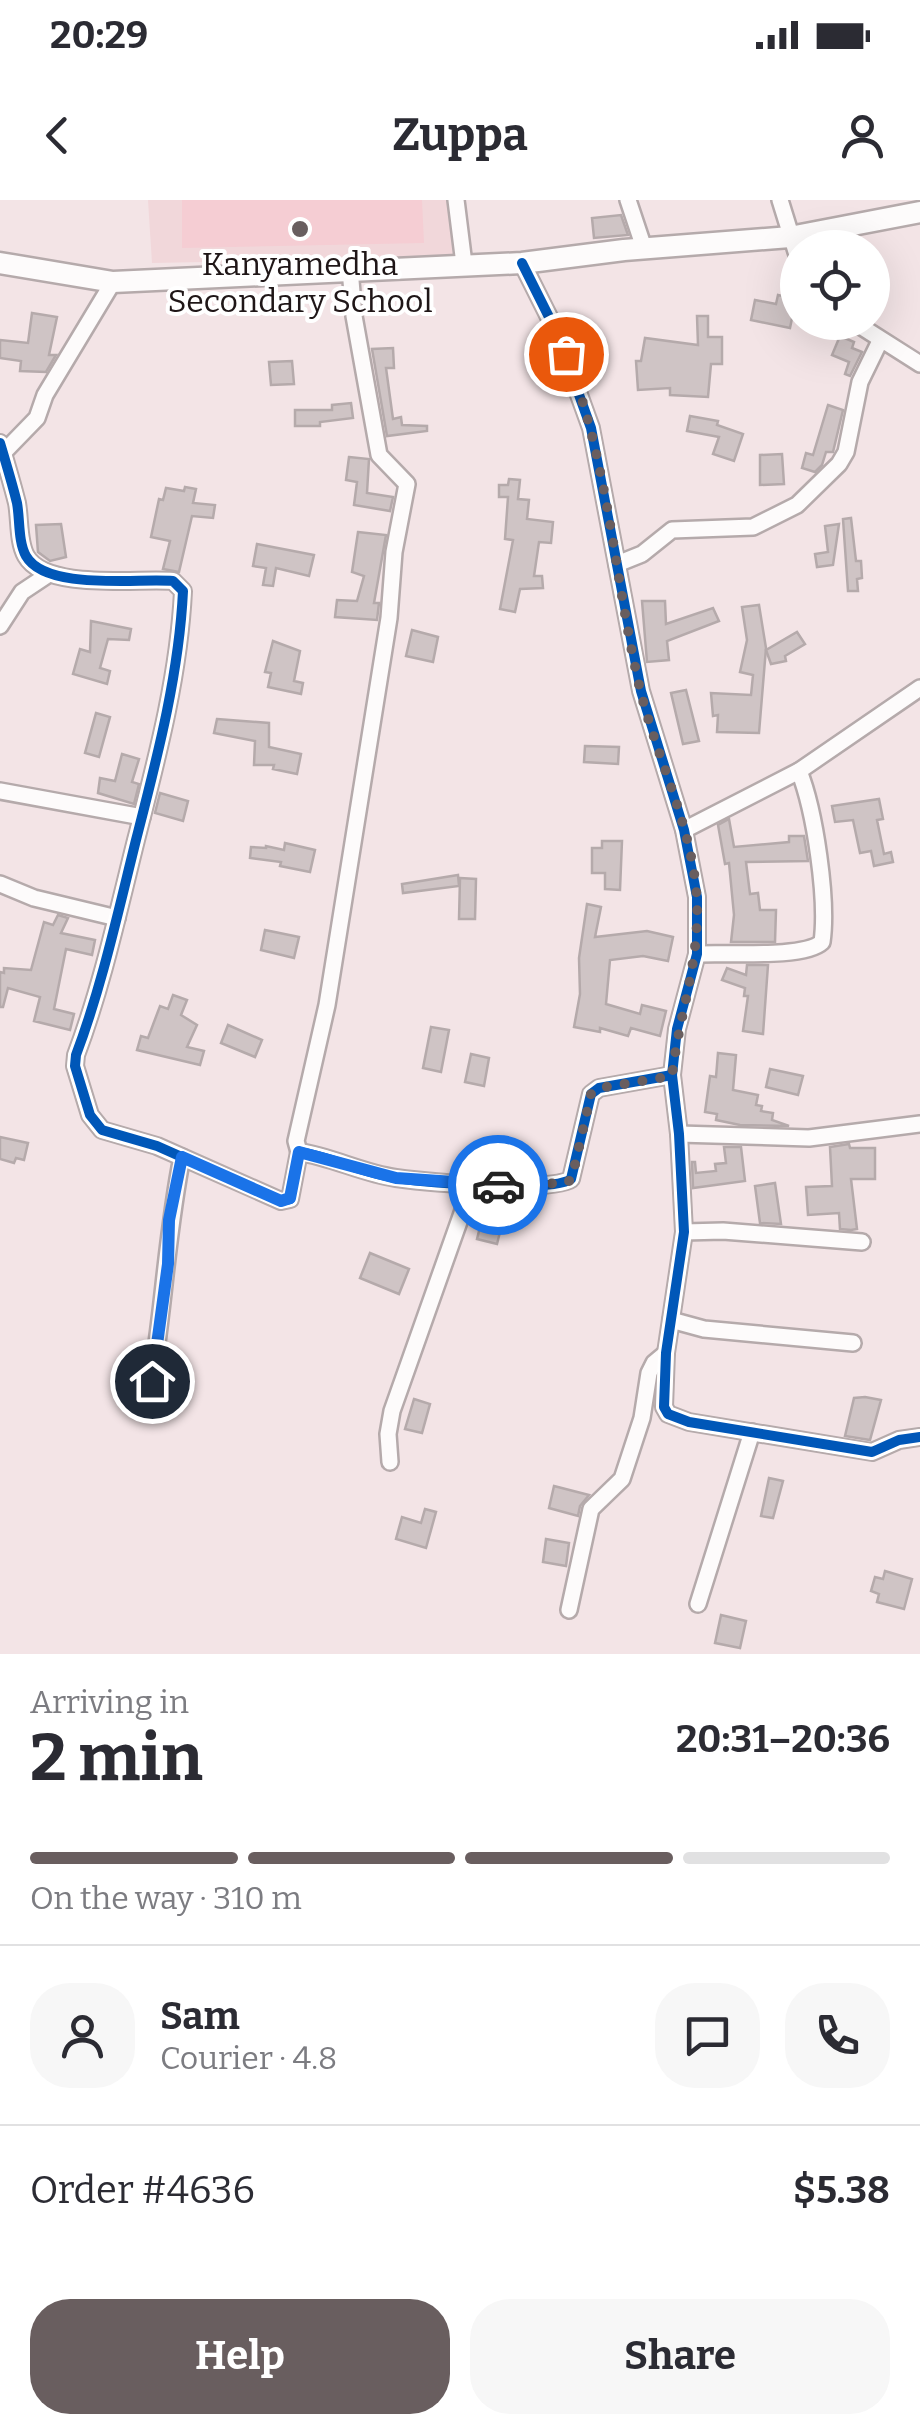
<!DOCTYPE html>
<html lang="en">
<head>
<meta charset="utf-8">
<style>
  body { margin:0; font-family:Bitter,serif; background:#f7f7f7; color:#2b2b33; height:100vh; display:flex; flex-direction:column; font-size:38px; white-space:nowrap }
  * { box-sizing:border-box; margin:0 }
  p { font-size:32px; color:#7c7c81 }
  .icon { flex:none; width:55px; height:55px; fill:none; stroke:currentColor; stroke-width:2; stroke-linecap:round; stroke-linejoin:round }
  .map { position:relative; height:1454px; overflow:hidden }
  .sheet { display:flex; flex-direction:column; background:#fff; flex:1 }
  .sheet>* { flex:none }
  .buttons { position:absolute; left:780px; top:30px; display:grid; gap:20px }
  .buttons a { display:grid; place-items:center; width:110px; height:110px; border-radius:50%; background:#fff; box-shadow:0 10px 40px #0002; font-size:50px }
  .pin { position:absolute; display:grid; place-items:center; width:85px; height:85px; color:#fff; margin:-42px; border:5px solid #fff; border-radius:50%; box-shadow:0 2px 10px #0007 }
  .courier { position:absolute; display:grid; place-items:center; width:100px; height:100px; margin:-50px; border:8px solid #1a73e8; border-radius:50%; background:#fff; color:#222; box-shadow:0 2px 12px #0007 }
  .head em { font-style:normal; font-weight:700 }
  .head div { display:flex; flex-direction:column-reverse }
  .head { display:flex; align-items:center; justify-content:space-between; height:170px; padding:0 30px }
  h1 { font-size:65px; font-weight:700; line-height:75px }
  .bar { display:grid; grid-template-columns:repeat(4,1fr); gap:15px 10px; align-content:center; height:120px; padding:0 30px }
  .bar i { height:12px; border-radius:8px; background:#e1e1e2 }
  .bar .selected { background:#695e5f }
  .bar p { grid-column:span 4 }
  .line { display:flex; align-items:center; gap:25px; padding:0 30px; border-top:2px solid #e1e1e2 }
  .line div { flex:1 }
  .round { display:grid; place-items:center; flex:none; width:105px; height:105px; border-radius:40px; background:#f7f7f7 }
  .button { display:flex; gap:20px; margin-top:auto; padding:20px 30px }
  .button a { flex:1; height:115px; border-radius:40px; background:#695e5f; color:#fff; font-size:40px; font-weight:700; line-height:115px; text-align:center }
  .button a+a { background:#f7f7f7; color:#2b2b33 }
  .status { display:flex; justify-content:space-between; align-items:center; height:70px; padding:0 50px; background:#fff; direction:ltr }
  .status svg { height:28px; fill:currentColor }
  header { display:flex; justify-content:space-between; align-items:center; height:130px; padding:0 30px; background:#fff; font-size:45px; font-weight:700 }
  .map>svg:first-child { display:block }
  .built { fill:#f1d7da }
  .green { fill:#f5cdd3 }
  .building { fill:#cfc4c5; stroke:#b5aaab; stroke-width:2.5 }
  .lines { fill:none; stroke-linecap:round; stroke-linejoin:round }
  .minor-casing { stroke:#b5aaab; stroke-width:20 }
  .major-casing { stroke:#b5aaab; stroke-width:25 }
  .minor { stroke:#fdfbfb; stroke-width:15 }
  .major { stroke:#fdfbfb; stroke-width:20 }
  .cycleway-casing { stroke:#fff; stroke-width:16 }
  .cycleway { stroke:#0057b8; stroke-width:10 }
  .done { stroke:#695e5f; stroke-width:10; stroke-dasharray:0 18 }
  .route { stroke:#1a73e8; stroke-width:12 }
  .poi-dot { fill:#695e5f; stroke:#fff; stroke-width:4 }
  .labels { text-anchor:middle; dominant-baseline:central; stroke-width:8; stroke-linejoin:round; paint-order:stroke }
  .poi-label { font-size:32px; fill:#1f1617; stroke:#fff }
</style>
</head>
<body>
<div class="status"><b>20:29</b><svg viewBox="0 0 49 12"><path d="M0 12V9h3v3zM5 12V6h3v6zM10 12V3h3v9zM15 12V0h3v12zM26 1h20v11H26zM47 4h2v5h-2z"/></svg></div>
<header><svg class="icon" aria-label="back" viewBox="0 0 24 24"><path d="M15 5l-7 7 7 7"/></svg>Zuppa<svg class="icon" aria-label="person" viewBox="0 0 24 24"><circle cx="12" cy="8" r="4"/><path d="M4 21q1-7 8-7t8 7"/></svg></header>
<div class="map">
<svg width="920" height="1454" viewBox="0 0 920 1454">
  <rect width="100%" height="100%" fill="#f3e4e6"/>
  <path class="built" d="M 148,0 L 448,0 L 453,57 L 152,63 Z"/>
  <path class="green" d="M 182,0 L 422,0 L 424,43 L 182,48 Z"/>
  <g class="building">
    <path d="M 621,15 L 628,35 L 594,38 L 592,18 Z"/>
    <path d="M 778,95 L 796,99 L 790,128 L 751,120 L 755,100 L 776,104 Z"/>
    <path d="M 32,113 L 57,117 L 49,155 L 56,155 L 46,172 L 20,171 L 21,161 L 0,158 L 0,140 L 28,143 Z"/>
    <path d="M 697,116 L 708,116 L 708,137 L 722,137 L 722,164 L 711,164 L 708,197 L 670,195 L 670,188 L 638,190 L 636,161 L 641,161 L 645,138 L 698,145 Z"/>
    <path d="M 840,136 L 854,142 L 852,148 L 862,152 L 850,176 L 845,174 L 849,162 L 832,155 Z"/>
    <path d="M 393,148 L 394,168 L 386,168 L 393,219 L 401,217 L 402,225 L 427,226 L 427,231 L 387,236 L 372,149 Z"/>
    <path d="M 292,161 L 294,184 L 271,185 L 269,162 Z"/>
    <path d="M 351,203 L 353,218 L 320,222 L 320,226 L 295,226 L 295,210 L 332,210 L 332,205 Z"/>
    <path d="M 828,205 L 843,210 L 833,252 L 826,252 L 822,265 L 815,272 L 802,268 L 806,253 L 813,255 Z"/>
    <path d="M 690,216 L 718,221 L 717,225 L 743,234 L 734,261 L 713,254 L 719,237 L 687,231 Z"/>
    <path d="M 782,254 L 784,284 L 760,285 L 760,255 Z"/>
    <path d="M 349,257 L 369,259 L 367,293 L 393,297 L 390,311 L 354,305 L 357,282 L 346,280 Z"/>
    <path d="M 509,279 L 520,280 L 518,299 L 529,300 L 527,319 L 553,322 L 551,343 L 539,342 L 534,376 L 542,376 L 543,388 L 520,389 L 515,412 L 500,409 L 513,340 L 505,339 L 508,297 L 499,297 L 499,285 L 508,285 Z"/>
    <path d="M 185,287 L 196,289 L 193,303 L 215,305 L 213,318 L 192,316 L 179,372 L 163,369 L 170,341 L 151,337 L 159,299 L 163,300 L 166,288 L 184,291 Z"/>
    <path d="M 851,318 L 856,361 L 861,361 L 862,378 L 857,379 L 858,391 L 848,391 L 843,319 Z"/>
    <path d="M 61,324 L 66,357 L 50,361 L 38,352 L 36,325 Z"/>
    <path d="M 839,324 L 833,365 L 817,367 L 815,354 L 828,352 L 825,326 Z"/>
    <path d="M 358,332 L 386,335 L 374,403 L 379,403 L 377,420 L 335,417 L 337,400 L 357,401 L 364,376 L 352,372 Z"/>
    <path d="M 257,344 L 314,355 L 309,376 L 276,368 L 273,386 L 263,385 L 266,368 L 253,366 Z"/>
    <path d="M 642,401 L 665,401 L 666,424 L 713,408 L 719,421 L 667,441 L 669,460 L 647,462 Z"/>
    <path d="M 759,405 L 766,448 L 759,533 L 717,532 L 718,515 L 713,516 L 711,493 L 751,495 L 753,475 L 740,472 L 747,440 L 742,407 Z"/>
    <path d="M 91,421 L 131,429 L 129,440 L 108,439 L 100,468 L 110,471 L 107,484 L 73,474 L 80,449 L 90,452 Z"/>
    <path d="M 412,430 L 438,437 L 433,462 L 406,456 Z"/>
    <path d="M 797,432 L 805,444 L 785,456 L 786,461 L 771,464 L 766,450 Z"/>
    <path d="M 273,441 L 300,451 L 294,481 L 303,483 L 301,494 L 268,487 L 271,473 L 265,472 Z"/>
    <path d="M 686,490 L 699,541 L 683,544 L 671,493 Z"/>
    <path d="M 96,513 L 110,517 L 99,557 L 85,553 Z"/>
    <path d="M 217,519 L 269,523 L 269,547 L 301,554 L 297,574 L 273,569 L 274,565 L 254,565 L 255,541 L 214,533 Z"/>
    <path d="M 585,546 L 619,547 L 618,564 L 584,562 Z"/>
    <path d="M 122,554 L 139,559 L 132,582 L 139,584 L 134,604 L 98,593 L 100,578 L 115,581 Z"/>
    <path d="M 160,593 L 188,601 L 183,621 L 155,613 Z"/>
    <path d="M 879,599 L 883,619 L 877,620 L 884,654 L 891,652 L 893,662 L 874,666 L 871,651 L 860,653 L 853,620 L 835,622 L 832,606 Z"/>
    <path d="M 729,619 L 734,647 L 789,642 L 789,636 L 804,636 L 808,661 L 746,662 L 750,694 L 758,693 L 760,710 L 776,710 L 775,742 L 731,742 L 734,715 L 729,663 L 725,664 L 718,625 Z"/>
    <path d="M 602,641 L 622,641 L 620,690 L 605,689 L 605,673 L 592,673 L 592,648 L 602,648 Z"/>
    <path d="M 285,643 L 315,650 L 310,672 L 280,666 L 281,662 L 250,658 L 251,647 L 266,648 L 266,646 L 284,650 Z"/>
    <path d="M 458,675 L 459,686 L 403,693 L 402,684 Z"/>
    <path d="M 460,678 L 476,679 L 475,719 L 459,719 Z"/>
    <path d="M 587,704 L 601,707 L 595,737 L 647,731 L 673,737 L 668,761 L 643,756 L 610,760 L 606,804 L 640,814 L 642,805 L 666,811 L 660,836 L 631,828 L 628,836 L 600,828 L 600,832 L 574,827 L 580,794 L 579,758 Z"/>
    <path d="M 58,715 L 68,718 L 61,733 L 95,740 L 92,755 L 66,749 L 54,809 L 74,814 L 70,830 L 34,821 L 40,797 L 8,788 L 3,807 L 0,807 L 0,772 L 4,773 L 4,768 L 31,770 L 44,722 L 53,725 Z"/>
    <path d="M 265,730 L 299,737 L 294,758 L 261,750 Z"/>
    <path d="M 747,765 L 768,765 L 763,834 L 743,831 L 748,796 L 744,796 L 745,788 L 722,780 L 727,768 L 746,775 Z"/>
    <path d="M 173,795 L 187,800 L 181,815 L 197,825 L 187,847 L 204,851 L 200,865 L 137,850 L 141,836 L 148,838 L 160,806 L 168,809 Z"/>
    <path d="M 228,825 L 262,840 L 255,857 L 221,843 Z"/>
    <path d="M 431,827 L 449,830 L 441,872 L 423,868 Z"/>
    <path d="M 718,853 L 736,855 L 733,890 L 758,895 L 756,905 L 762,906 L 761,911 L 773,913 L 772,920 L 789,926 L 740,925 L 716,920 L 717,914 L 705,912 L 710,876 L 716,877 Z"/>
    <path d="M 471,854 L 489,858 L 484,886 L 465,882 Z"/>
    <path d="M 770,869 L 803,876 L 798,895 L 766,887 Z"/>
    <path d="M 0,937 L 28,943 L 24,960 L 16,958 L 14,963 L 0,959 Z"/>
    <path d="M 849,944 L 850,948 L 875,948 L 875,979 L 851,979 L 857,1029 L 851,1030 L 840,1029 L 839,1013 L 808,1015 L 806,987 L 832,986 L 830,947 Z"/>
    <path d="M 724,947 L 741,947 L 745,981 L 693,988 L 692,962 L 695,962 L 696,973 L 716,971 L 715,964 L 726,963 Z"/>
    <path d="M 775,983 L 781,1024 L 760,1023 L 755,986 Z"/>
    <path d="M 485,1007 L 505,1012 L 497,1044 L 477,1039 Z"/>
    <path d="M 370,1053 L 409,1069 L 399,1094 L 360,1078 Z"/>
    <path d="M 865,1197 L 881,1200 L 870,1240 L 845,1236 L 854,1198 Z"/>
    <path d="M 414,1199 L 430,1204 L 422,1233 L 405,1229 Z"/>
    <path d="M 769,1278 L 783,1281 L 773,1318 L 761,1316 Z"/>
    <path d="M 554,1286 L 589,1295 L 580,1306 L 578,1316 L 549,1308 Z"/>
    <path d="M 425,1309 L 436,1312 L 426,1348 L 396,1339 L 402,1317 L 421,1323 Z"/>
    <path d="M 546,1339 L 569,1343 L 566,1366 L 543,1362 Z"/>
    <path d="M 885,1371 L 912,1379 L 904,1409 L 877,1402 L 879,1394 L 871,1391 L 875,1377 L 883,1379 Z"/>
    <path d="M 721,1415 L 746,1421 L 740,1448 L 715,1443 Z"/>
  </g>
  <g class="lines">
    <defs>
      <g id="minor">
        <path d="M 456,0 L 464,64"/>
        <path d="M 628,0 L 644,48"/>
        <path d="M 780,0 L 798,58"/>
        <path d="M 522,63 L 556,131 L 591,228 L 641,491 L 684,630 L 697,697 L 697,754 L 677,829 L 672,875 L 679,934 L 684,1032 L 666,1153 L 664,1207 L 668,1214 L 689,1222 L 872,1252 L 899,1240 L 920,1237"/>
        <path d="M 854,122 L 920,164"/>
        <path d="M 0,243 C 6,263 12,283 17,303 C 20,319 18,342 26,356 C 46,391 138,378 173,381 L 183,391 C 179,475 157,558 136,640 C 118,712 102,786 76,855 L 75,866 L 90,915 L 102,930 L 157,946 L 281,1001 L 290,999 L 299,952 C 332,957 362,973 396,978 C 425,982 552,993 571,979 L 591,894 L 599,888 L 672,875"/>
        <path d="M 3,253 L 37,218 L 45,195 L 113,82"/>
        <path d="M 617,364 L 642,354 L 672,330 L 753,327 L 797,305 L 839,264 L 846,252 L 860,182 L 880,141"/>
        <path d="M 0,426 L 22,392 L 49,374"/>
        <path d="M 0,591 L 142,617"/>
        <path d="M 684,630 L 799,571 L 920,488"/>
        <path d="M 0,684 L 34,698 L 117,718"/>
        <path d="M 697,754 C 724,752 804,759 822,742 C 828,700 815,611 799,571"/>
        <path d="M 679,934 L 809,938 L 920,924"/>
        <path d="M 299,952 L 296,941 L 327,805 L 389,418 L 394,352 L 407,284 L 379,255 L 354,116 L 350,69"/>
        <path d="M 684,1032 L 723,1031 L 862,1042"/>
        <path d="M 671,1120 L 704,1129 L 853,1143"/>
        <path d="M 146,1213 C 163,1128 165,1041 182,957"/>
        <path d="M 390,1262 L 388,1234 L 392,1211 L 472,985"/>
        <path d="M 698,1404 L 752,1232"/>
        <path d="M 569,1410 L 591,1309 L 622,1279 L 642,1218 L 649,1173 L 654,1163 L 666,1153"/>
      </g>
      <path id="major" d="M 0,63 L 113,82 L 522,63 L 624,50 L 790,37 L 920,12"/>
    </defs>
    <use href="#minor" class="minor-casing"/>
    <use href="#major" class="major-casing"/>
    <use href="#minor" class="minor"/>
    <use href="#major" class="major"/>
    <defs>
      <g id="cycleway">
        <path d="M 522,63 L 556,131 L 591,228 L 641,491 L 684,630 L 697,697 L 697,754 L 677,829 L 672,875 L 679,934 L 684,1032 L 666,1153 L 664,1207 L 668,1214 L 689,1222 L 872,1252 L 899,1240 L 920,1237"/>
        <path d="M 0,243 C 6,263 12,283 17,303 C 20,319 18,342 26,356 C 46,391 138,378 173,381 L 183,391 C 179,475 157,558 136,640 C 118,712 102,786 76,855 L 75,866 L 90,915 L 102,930 L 157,946 L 281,1001 L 290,999 L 299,952 C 332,957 362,973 396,978 C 425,982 552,993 571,979 L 591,894 L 599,888 L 672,875"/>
      </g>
    </defs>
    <use href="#cycleway" class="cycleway-casing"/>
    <use href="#cycleway" class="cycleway"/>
  </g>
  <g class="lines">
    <path class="done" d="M 498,985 L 567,983 L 572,978 L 591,894 L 600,888 L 672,876 C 679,815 699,765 697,703 C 694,629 657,560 640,489 C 614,378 609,262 566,154"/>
    <path class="route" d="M 152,1181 L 168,1064 L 169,1020 L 182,957 L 281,1001 L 290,998 L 299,952 L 396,978 L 498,985"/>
  </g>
  <circle class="poi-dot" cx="300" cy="29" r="10"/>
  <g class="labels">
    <g class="poi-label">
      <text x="300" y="64">Kanyamedha<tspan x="300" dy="37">Secondary School</tspan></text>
    </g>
  </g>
</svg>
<div class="buttons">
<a><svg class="icon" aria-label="locate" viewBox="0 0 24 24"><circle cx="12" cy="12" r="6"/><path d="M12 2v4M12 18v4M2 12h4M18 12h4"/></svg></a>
</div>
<div class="pin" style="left:566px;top:154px;background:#ea580c"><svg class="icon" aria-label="bag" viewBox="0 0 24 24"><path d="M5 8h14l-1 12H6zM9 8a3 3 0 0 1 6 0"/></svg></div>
<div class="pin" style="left:152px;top:1181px;background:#1f2937"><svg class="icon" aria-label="home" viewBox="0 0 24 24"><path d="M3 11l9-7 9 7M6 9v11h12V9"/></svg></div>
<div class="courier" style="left:498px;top:985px"><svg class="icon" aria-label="car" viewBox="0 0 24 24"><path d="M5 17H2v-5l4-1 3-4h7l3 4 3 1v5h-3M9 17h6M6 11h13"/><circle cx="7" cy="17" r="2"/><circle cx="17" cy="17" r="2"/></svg></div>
</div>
<section class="sheet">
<div class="head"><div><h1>2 min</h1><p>Arriving in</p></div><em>20:31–20:36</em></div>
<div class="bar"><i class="selected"></i><i class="selected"></i><i class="selected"></i><i></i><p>On the way · 310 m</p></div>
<div class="line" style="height:180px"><a class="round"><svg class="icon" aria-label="person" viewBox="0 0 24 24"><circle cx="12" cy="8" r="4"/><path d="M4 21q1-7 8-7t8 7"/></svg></a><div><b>Sam</b><p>Courier · 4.8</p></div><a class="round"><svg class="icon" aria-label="chat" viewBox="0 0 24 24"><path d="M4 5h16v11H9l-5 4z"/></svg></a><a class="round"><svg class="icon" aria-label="phone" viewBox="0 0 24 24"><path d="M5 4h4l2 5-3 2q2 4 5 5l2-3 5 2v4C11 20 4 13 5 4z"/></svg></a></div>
<div class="line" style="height:130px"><div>Order #4636</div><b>$5.38</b></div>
<div class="button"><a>Help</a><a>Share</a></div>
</section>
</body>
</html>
